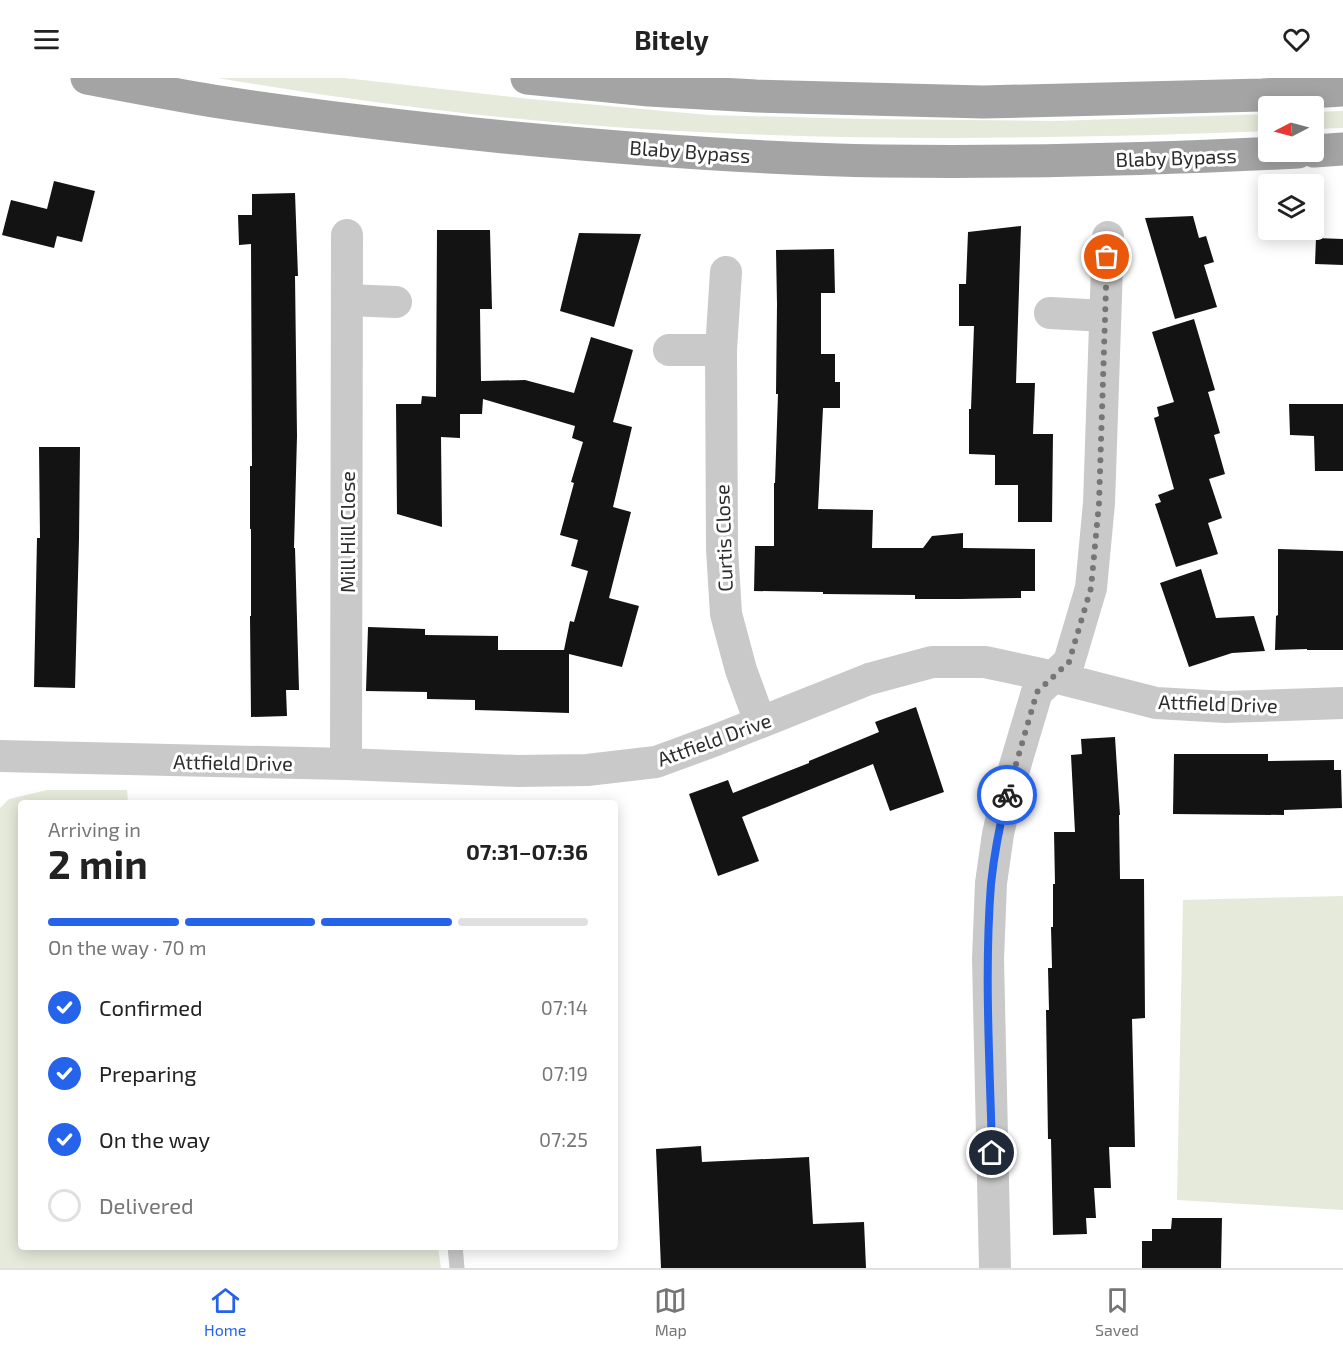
<!DOCTYPE html>
<html lang="en">
<head>
<meta charset="utf-8">
<style>
  body { margin:0; font-family:"Exo 2",sans-serif; background:#f6f6f6; color:#222; height:100vh; display:flex; flex-direction:column; font-size:22px; white-space:nowrap }
  * { box-sizing:border-box; margin:0 }
  p { font-size:20px; color:#767676 }
  .icon { flex:none; width:33px; height:33px; fill:none; stroke:currentColor; stroke-width:2; stroke-linecap:round; stroke-linejoin:round }
  .map { position:relative; flex:1; overflow:hidden }
  .panel { position:absolute; left:18px; top:722px; width:600px; height:450px; display:flex; flex-direction:column; background:#fff; border-radius:6px; box-shadow:0 3px 15px #0003 }
  .panel>* { flex:none }
  .needle { width:39px; rotate:264deg }
  .tools { position:absolute; left:1258px; top:18px; display:grid; gap:12px }
  .tools a { display:grid; place-items:center; width:66px; height:66px; border-radius:6px; background:#fff; box-shadow:0 3px 15px #0003; font-size:30px }
  .pin { position:absolute; display:grid; place-items:center; width:51px; height:51px; color:#fff; margin:-26px; border:3px solid #fff; border-radius:50%; box-shadow:0 2px 6px #0007 }
  .courier { position:absolute; display:grid; place-items:center; width:60px; height:60px; margin:-30px; border:4px solid #2563eb; border-radius:50%; background:#fff; color:#222; box-shadow:0 2px 8px #0007 }
  .overview em { font-style:normal; font-weight:700 }
  .overview div { display:flex; flex-direction:column-reverse }
  .overview { display:flex; align-items:center; justify-content:space-between; height:102px; padding:0 30px }
  h1 { font-size:39px; font-weight:700; line-height:45px }
  .bar { display:grid; grid-template-columns:repeat(4,1fr); gap:9px 6px; align-content:center; height:72px; padding:0 30px }
  .bar i { height:8px; border-radius:4px; background:#e0e0e0 }
  .bar .on { background:#2563eb }
  .bar p { grid-column:span 4 }
  ol { padding:0 30px; list-style:none }
  li { display:flex; align-items:center; gap:18px; height:66px }
  li p { margin-inline-start:auto }
  li .icon { padding:6px; border-radius:50%; background:#2563eb; color:#fff; stroke-width:4 }
  li:last-child { color:#767676 }
  li i { width:33px; height:33px; border:3px solid #e0e0e0; border-radius:50% }
  header { display:flex; justify-content:space-between; align-items:center; height:78px; padding:0 30px; background:#fff; font-size:27px; font-weight:700 }
  .menu { display:flex; justify-content:space-around; align-items:center; height:84px; border-top:2px solid #e0e0e0; background:#fff; font-size:16px; color:#767676 }
  .menu a { display:grid; justify-items:center; gap:3px }
  .menu .on { color:#2563eb }
  .map>svg:first-child { display:block }
  .green { fill:#e5eada }
  .building { fill:#131313 }
  .lines { fill:none; stroke-linecap:round; stroke-linejoin:round }
  .service { stroke:#c9c9c9; stroke-width:15 }
  .minor { stroke:#c9c9c9; stroke-width:32 }
  .primary { stroke:#a4a4a4; stroke-width:33 }
  .done { stroke:#767676; stroke-width:6; stroke-dasharray:0 10.8 }
  .route { stroke:#2563eb; stroke-width:8 }
  .labels { text-anchor:middle; dominant-baseline:central; stroke-width:6; stroke-linejoin:round; paint-order:stroke }
  .street-label { font-size:20px; fill:#2c2c2c; stroke:#fff }
</style>
</head>
<body>
<header><svg class="icon" aria-label="menu" viewBox="0 0 24 24"><path d="M4 6h16M4 12h16M4 18h16"/></svg>Bitely<svg class="icon" aria-label="heart" viewBox="0 0 24 24"><path d="M12 20l-8-8c-3-5 5-10 8-4 3-6 11-1 8 4z"/></svg></header>
<div class="map">
<svg width="1343" height="1190" viewBox="0 0 1343 1190">
  <rect width="100%" height="100%" fill="#fff"/>
  <g class="green">
    <path d="M 218,0 L 345,0 L 530,21 L 709,37 L 864,41 L 1054,43 L 1269,36 L 1269,53 C 1061,61 852,64 644,51 C 501,42 359,24 218,0 Z"/>
    <path d="M 1343,33 L 1343,50 L 1314,51 L 1314,34 Z"/>
    <path d="M 47,712 L 127,712 L 128,724 L 21,724 L 21,1168 L 438,1169 L 441,1190 L 0,1190 L 0,730 L 9,721 Z"/>
    <path d="M 1343,818 L 1343,1132 L 1177,1122 L 1183,822 Z"/>
  </g>
  <g class="building">
    <path d="M 54,103 L 95,113 L 82,164 L 57,158 L 54,170 L 2,157 L 11,122 L 47,131 Z"/>
    <path d="M 295,115 L 298,198 L 295,198 L 297,358 L 294,470 L 295,470 L 299,612 L 286,612 L 287,638 L 251,639 L 250,538 L 251,538 L 251,451 L 250,451 L 250,388 L 252,388 L 251,166 L 239,167 L 238,137 L 252,137 L 252,116 Z"/>
    <path d="M 1193,138 L 1199,160 L 1206,158 L 1214,184 L 1204,187 L 1217,229 L 1175,241 L 1145,140 Z"/>
    <path d="M 1021,148 L 1016,305 L 1035,305 L 1033,356 L 1053,356 L 1052,444 L 1018,444 L 1018,407 L 995,407 L 995,377 L 969,376 L 969,331 L 971,331 L 974,248 L 959,248 L 959,206 L 966,206 L 968,154 Z"/>
    <path d="M 437,152 L 490,152 L 492,231 L 480,231 L 481,303 L 525,302 L 574,315 L 591,259 L 633,272 L 613,344 L 632,349 L 613,429 L 631,434 L 609,520 L 639,528 L 622,589 L 569,576 L 569,635 L 475,632 L 475,622 L 427,621 L 427,614 L 366,613 L 368,549 L 425,551 L 425,557 L 498,558 L 498,572 L 564,572 L 570,543 L 574,544 L 588,493 L 571,488 L 578,462 L 560,457 L 574,405 L 571,404 L 583,364 L 572,360 L 575,348 L 483,321 L 482,336 L 460,336 L 460,360 L 441,359 L 442,449 L 397,436 L 396,326 L 421,326 L 422,318 L 436,319 Z"/>
    <path d="M 579,155 L 641,156 L 614,249 L 560,233 Z"/>
    <path d="M 1316,160 L 1343,161 L 1343,187 L 1315,186 Z"/>
    <path d="M 834,171 L 835,215 L 821,215 L 821,276 L 835,276 L 835,304 L 840,304 L 840,330 L 823,330 L 818,431 L 873,432 L 872,470 L 923,470 L 932,458 L 963,455 L 963,470 L 1035,471 L 1035,513 L 1021,513 L 1021,520 L 960,521 L 915,521 L 915,517 L 823,516 L 823,514 L 754,513 L 755,468 L 774,468 L 774,405 L 775,405 L 778,316 L 776,316 L 777,226 L 776,172 Z"/>
    <path d="M 1194,241 L 1215,312 L 1208,314 L 1220,355 L 1214,357 L 1225,396 L 1209,401 L 1222,440 L 1208,445 L 1218,476 L 1176,489 L 1155,426 L 1161,424 L 1158,417 L 1174,411 L 1154,340 L 1159,338 L 1157,329 L 1174,324 L 1152,254 Z"/>
    <path d="M 1289,326 L 1343,326 L 1343,393 L 1315,393 L 1314,358 L 1290,357 Z"/>
    <path d="M 39,369 L 80,369 L 79,461 L 75,610 L 34,609 L 37,460 L 40,460 Z"/>
    <path d="M 1278,471 L 1343,473 L 1343,572 L 1307,572 L 1307,571 L 1275,572 L 1276,538 L 1278,537 Z"/>
    <path d="M 1201,491 L 1216,540 L 1254,538 L 1265,573 L 1232,575 L 1189,589 L 1160,505 Z"/>
    <path d="M 916,629 L 944,714 L 890,733 L 873,686 L 742,739 L 759,783 L 718,798 L 689,716 L 728,702 L 733,715 L 809,685 L 809,683 L 879,654 L 875,644 Z"/>
    <path d="M 1115,659 L 1120,737 L 1119,737 L 1120,801 L 1144,801 L 1145,940 L 1132,941 L 1135,1069 L 1109,1069 L 1111,1110 L 1094,1110 L 1096,1140 L 1086,1140 L 1087,1156 L 1053,1157 L 1051,1061 L 1048,1061 L 1046,932 L 1049,932 L 1048,890 L 1052,890 L 1051,849 L 1053,849 L 1053,806 L 1055,806 L 1054,754 L 1075,754 L 1071,677 L 1082,676 L 1081,661 Z"/>
    <path d="M 1174,676 L 1268,676 L 1268,683 L 1334,682 L 1334,692 L 1341,692 L 1342,730 L 1284,732 L 1284,737 L 1173,736 Z"/>
    <path d="M 701,1068 L 702,1084 L 809,1079 L 813,1146 L 864,1144 L 866,1190 L 661,1190 L 656,1071 Z"/>
    <path d="M 1172,1140 L 1222,1140 L 1221,1190 L 1142,1190 L 1142,1163 L 1152,1163 L 1152,1151 L 1171,1151 Z"/>
  </g>
  <g class="lines">
    <path class="service" d="M 455,1168 L 457,1190"/>
    <g class="minor">
      <path d="M 726,194 L 721,272 L 722,471 L 726,536 L 741,592 L 760,644"/>
      <path d="M 347,222 L 396,224"/>
      <path d="M 1050,235 L 1105,238"/>
      <path d="M 669,272 L 721,272"/>
      <path d="M 0,678 L 346,686 L 518,693 L 587,692 L 656,684 L 716,662 L 869,601 L 932,584 L 985,584 L 1054,599 L 1156,625 L 1226,629 L 1343,625"/>
      <path d="M 346,686 L 347,157"/>
      <path d="M 995,1190 L 988,881 L 991,805 L 998,756 L 1009,708 L 1037,614 L 1069,584 L 1091,510 L 1099,425 L 1108,159"/>
    </g>
    <g class="primary">
      <path d="M 87,0 C 129,8 171,16 213,23 C 310,38 407,49 504,59 C 630,71 756,81 882,83 C 1021,85 1159,81 1298,74"/>
      <path d="M 527,0 L 649,12 L 756,18 L 983,24 L 1262,17 L 1343,12"/>
      <path d="M 1314,73 L 1343,71"/>
    </g>
  </g>
  <g class="lines">
    <path class="done" d="M 1007,717 L 1037,614 L 1069,584 L 1091,510 L 1099,425 L 1107,179"/>
    <path class="route" d="M 992,1075 C 990,986 984,896 991,806 C 994,776 1000,746 1007,717"/>
  </g>
  <g class="labels">
    <g class="street-label">
      <text transform="translate(690 73) rotate(4)">Blaby Bypass</text>
      <text transform="translate(1176 79) rotate(-2)">Blaby Bypass</text>
      <text transform="translate(347 454) rotate(-90)">Mill Hill Close</text>
      <text transform="translate(723 460) rotate(-92)">Curtis Close</text>
      <text transform="translate(1218 625) rotate(2)">Attfield Drive</text>
      <text transform="translate(714 661) rotate(-20)">Attfield Drive</text>
      <text transform="translate(233 684) rotate(1)">Attfield Drive</text>
    </g>
  </g>
</svg>
<div class="tools">
<a><svg class="needle" viewBox="-14 -14 28 28"><path d="M0-13l5 13h-10z" fill="#e53935"/><path d="M0 13l5-13h-10z" fill="#767676"/></svg></a>
<a><svg class="icon" aria-label="layers" viewBox="0 0 24 24"><path d="M12 4l9 5-9 5-9-5zM3 14l9 5 9-5"/></svg></a>
</div>
<div class="pin" style="left:1107px;top:179px;background:#ea580c"><svg class="icon" aria-label="bag" viewBox="0 0 24 24"><path d="M5 8h14l-1 12H6zM9 8a3 3 0 0 1 6 0"/></svg></div>
<div class="pin" style="left:992px;top:1075px;background:#1f2937"><svg class="icon" aria-label="home" viewBox="0 0 24 24"><path d="M3 11l9-7 9 7M6 9v11h12V9"/></svg></div>
<div class="courier" style="left:1007px;top:717px"><svg class="icon" aria-label="bike" viewBox="0 0 24 24"><circle cx="6" cy="16" r="4"/><circle cx="18" cy="16" r="4"/><path d="M6 16l4-8h5l3 8M10 8l3 8H6M13 5h3"/></svg></div>
<section class="panel">
<div class="overview"><div><h1>2 min</h1><p>Arriving in</p></div><em>07:31–07:36</em></div>
<div class="bar"><i class="on"></i><i class="on"></i><i class="on"></i><i></i><p>On the way · 70 m</p></div>
<ol>
<li><svg class="icon" aria-label="check" viewBox="0 0 24 24"><path d="M5 12l5 5 9-10"/></svg>Confirmed<p>07:14</p></li>
<li><svg class="icon" aria-label="check" viewBox="0 0 24 24"><path d="M5 12l5 5 9-10"/></svg>Preparing<p>07:19</p></li>
<li><svg class="icon" aria-label="check" viewBox="0 0 24 24"><path d="M5 12l5 5 9-10"/></svg>On the way<p>07:25</p></li>
<li><i></i>Delivered</li>
</ol>
</section>
</div>
<nav class="menu">
<a class="on"><svg class="icon" aria-label="home" viewBox="0 0 24 24"><path d="M3 11l9-7 9 7M6 9v11h12V9"/></svg>Home</a>
<a><svg class="icon" aria-label="map" viewBox="0 0 24 24"><path d="M3 6l6-2 6 2 6-2v14l-6 2-6-2-6 2zM9 4v14M15 6v14"/></svg>Map</a>
<a><svg class="icon" aria-label="saved" viewBox="0 0 24 24"><path d="M7 4h10v16l-5-4-5 4z"/></svg>Saved</a>
</nav>
</body>
</html>
